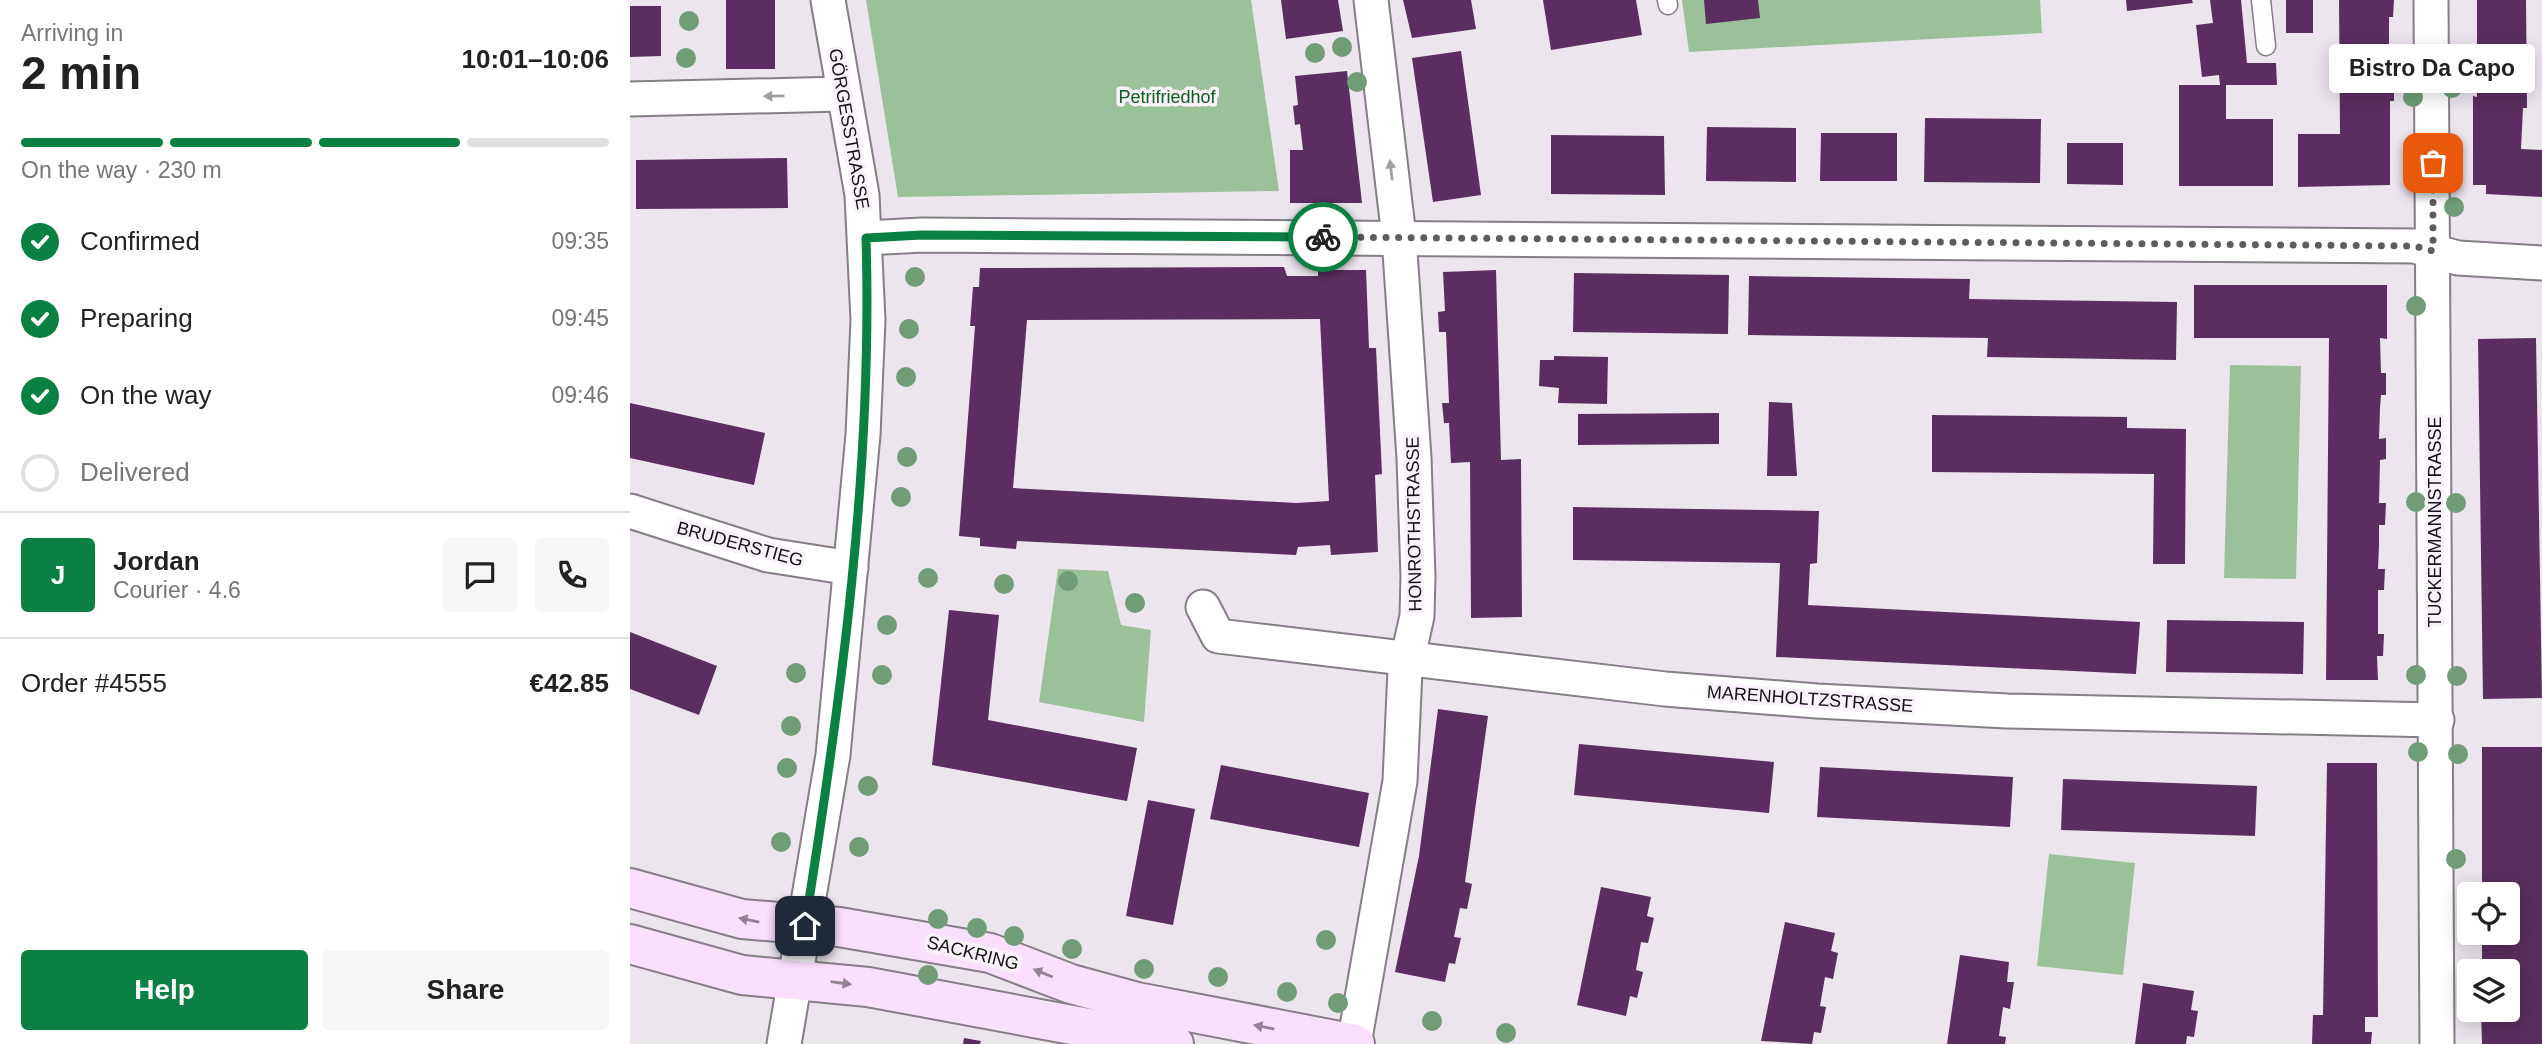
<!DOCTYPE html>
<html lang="en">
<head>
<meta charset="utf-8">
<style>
  body { margin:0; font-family:Arial,sans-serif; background:#f6f6f6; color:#222; height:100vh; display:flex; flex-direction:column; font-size:26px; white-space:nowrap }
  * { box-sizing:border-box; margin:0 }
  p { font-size:23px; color:#767676 }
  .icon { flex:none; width:38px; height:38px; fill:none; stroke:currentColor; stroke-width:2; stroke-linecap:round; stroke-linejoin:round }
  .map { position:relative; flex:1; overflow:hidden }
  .sheet { display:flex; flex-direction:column; background:#fff; width:630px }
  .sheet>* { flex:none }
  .controls { position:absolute; left:1827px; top:882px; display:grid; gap:14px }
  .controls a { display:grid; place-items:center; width:63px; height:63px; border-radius:7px; background:#fff; box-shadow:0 4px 18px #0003; font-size:35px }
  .pin { position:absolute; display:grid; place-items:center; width:60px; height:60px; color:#fff; margin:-30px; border-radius:14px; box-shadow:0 4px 10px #0006 }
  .courier { position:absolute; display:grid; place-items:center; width:70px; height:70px; margin:-35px; border:5px solid #0b8043; border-radius:50%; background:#fff; color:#222; box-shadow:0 2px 9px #0007 }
  .bubble { position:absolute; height:49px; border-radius:7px; background:#fff; box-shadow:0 4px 18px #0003; font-size:23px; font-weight:700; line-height:49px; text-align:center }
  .head em { font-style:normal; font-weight:700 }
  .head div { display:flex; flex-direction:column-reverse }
  .head { display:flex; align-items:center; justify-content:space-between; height:119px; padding:0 21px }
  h1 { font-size:46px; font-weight:700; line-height:52px }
  .bar { display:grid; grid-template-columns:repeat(4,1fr); gap:10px 7px; align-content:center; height:84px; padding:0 21px }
  .bar i { height:9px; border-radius:5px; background:#e0e0e0 }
  .bar .on { background:#0b8043 }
  .bar p { grid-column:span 4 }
  .line { display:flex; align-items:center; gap:18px; padding:0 21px; border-top:2px solid #e0e0e0 }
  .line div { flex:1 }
  .round { display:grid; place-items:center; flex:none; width:74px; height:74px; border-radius:7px; background:#f6f6f6 }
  ol { padding:0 21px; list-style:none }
  li { display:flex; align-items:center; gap:21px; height:77px }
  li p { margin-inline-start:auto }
  li .icon { padding:7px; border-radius:50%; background:#0b8043; color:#fff; stroke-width:4 }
  li:last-child { color:#767676 }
  li i { width:38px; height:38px; border:4px solid #e0e0e0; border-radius:50% }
  .button { display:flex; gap:14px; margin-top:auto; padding:14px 21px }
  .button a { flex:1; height:80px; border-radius:7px; background:#0b8043; color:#fff; font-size:28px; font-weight:700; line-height:80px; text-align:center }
  .button a+a { background:#f6f6f6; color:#222 }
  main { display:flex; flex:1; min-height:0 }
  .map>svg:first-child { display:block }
  .green { fill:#9ac199 }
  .building { fill:#5b2d60; fill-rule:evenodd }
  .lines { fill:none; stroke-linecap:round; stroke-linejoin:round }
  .service-casing { stroke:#857e86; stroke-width:21 }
  .minor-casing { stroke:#857e86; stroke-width:37 }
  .secondary-casing { stroke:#857e86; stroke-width:42 }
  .service { stroke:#fff; stroke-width:18 }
  .minor { stroke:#fff; stroke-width:33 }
  .secondary { stroke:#fbdffe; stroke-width:38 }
  .tree { fill:#709c78 }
  .oneway { fill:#a1a0a1 }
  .oneway2 { fill:#938295 }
  .done { stroke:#605b60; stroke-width:7; stroke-dasharray:0 12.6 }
  .route { stroke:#0b8043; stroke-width:9 }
  .labels { text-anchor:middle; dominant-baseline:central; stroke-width:7; stroke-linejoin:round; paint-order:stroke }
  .park-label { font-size:18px; fill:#0a6018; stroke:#faf2fb }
  .street-label { font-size:18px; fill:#141114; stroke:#faf2fb }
</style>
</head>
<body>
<main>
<section class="sheet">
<div class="head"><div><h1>2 min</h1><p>Arriving in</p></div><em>10:01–10:06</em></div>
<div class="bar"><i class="on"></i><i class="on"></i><i class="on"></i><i></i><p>On the way · 230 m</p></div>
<ol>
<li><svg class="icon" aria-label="check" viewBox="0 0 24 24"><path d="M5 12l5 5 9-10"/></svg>Confirmed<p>09:35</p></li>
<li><svg class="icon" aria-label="check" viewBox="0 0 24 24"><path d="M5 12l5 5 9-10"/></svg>Preparing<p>09:45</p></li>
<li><svg class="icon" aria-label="check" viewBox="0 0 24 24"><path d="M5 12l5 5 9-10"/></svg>On the way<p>09:46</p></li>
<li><i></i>Delivered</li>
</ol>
<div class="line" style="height:126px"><b class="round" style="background:#0b8043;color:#fff">J</b><div><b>Jordan</b><p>Courier · 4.6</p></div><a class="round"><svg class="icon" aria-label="chat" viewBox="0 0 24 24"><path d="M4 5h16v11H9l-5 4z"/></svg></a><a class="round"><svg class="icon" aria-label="phone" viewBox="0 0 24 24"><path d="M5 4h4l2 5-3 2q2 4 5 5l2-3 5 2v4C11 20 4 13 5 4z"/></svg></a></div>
<div class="line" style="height:91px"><div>Order #4555</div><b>€42.85</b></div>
<div class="button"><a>Help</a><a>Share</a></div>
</section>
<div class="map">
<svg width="1912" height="1044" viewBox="0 0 1912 1044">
  <rect width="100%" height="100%" fill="#ede5ee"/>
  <g class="green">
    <path d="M 236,0 L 621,0 L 649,191 L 268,197 Z"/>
    <path d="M 1052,0 L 1410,0 L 1412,33 L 1059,52 Z"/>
    <path d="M 1600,365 L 1671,366 L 1666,579 L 1594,578 Z"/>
    <path d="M 428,569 L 478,571 L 491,625 L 521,630 L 514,722 L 409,702 Z"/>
    <path d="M 1419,854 L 1505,863 L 1493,975 L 1407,966 Z"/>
  </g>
  <g class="building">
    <rect x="96" y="0" width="49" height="69"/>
    <path d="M 651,0 L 708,0 L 713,31 L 656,39 Z"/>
    <path d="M 773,0 L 841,0 L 846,29 L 782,38 Z"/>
    <path d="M 913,0 L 1006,0 L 1012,35 L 921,50 Z"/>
    <path d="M 1074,0 L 1128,0 L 1130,18 L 1076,24 Z"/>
    <path d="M 1496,0 L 1562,0 L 1563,3 L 1497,11 Z"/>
    <path d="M 1580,0 L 1611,0 L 1617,63 L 1646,63 L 1647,85 L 1596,85 L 1596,119 L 1643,119 L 1643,186 L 1549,186 L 1549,85 L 1590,85 L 1589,75 L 1572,77 L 1566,25 L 1583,23 Z"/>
    <rect x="1656" y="0" width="27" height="33"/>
    <path d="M 1709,0 L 1764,0 L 1763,17 L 1759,17 L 1759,58 L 1764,58 L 1764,101 L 1760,101 L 1760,185 L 1668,187 L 1668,134 L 1710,134 Z"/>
    <path d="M 1847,0 L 1896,0 L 1897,108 L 1893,108 L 1891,149 L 1912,150 L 1912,197 L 1856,194 L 1856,185 L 1843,185 L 1843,96 L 1847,97 Z"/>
    <path d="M 0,6 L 31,6 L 31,56 L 0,57 Z"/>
    <path d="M 831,51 L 851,195 L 803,202 L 782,58 Z"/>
    <path d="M 717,71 L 732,203 L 660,203 L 660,150 L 673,150 L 670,124 L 665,125 L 664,115 L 663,106 L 668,105 L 665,76 Z"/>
    <path d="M 1295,118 L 1411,119 L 1410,183 L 1294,182 Z"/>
    <path d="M 1077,127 L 1166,128 L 1166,182 L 1076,181 Z"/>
    <path d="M 1191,133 L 1267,133 L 1267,181 L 1190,181 Z"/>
    <path d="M 921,135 L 1034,136 L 1035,195 L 921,194 Z"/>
    <path d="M 1437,143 L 1493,143 L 1493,185 L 1437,184 Z"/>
    <path d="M 157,158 L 158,208 L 6,209 L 6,160 Z"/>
    <path d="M 654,267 L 657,276 L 688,276 L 688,270 L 736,270 L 739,348 L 746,348 L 752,474 L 745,475 L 748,552 L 701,555 L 700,545 L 668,547 L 666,555 L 387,541 L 386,549 L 350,546 L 350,538 L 329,536 L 345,326 L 340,326 L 343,287 L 349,287 L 350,268 ZM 690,319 L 699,501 L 666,503 L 383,488 L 397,320 Z"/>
    <path d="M 866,270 L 871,460 L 891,459 L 892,617 L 841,618 L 840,462 L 821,463 L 819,423 L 814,423 L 812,403 L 819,403 L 816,332 L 809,332 L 808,312 L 815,311 L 813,272 Z"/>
    <path d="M 944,273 L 1099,275 L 1098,334 L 943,332 Z"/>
    <path d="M 1119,276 L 1340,279 L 1339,299 L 1547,302 L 1546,360 L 1357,357 L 1358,338 L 1118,335 Z"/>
    <path d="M 1564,285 L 1757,285 L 1757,339 L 1750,338 L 1751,373 L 1756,373 L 1756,395 L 1751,395 L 1750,408 L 1749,439 L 1756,438 L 1756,459 L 1750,460 L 1749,503 L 1756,503 L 1755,525 L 1749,525 L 1749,546 L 1748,569 L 1755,569 L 1754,590 L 1748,590 L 1748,634 L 1754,634 L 1753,656 L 1747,656 L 1748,680 L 1696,680 L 1699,338 L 1564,338 Z"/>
    <path d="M 1906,338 L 1912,698 L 1853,699 L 1848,339 Z"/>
    <path d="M 924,356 L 978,357 L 977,404 L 928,403 L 929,388 L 909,386 L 910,360 L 924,360 Z"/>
    <path d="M 1139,402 L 1162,403 L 1167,476 L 1137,476 Z"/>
    <path d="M 0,403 L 135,433 L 124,485 L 0,458 Z"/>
    <path d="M 1089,413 L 1089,444 L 948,445 L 948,414 Z"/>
    <path d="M 1302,415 L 1497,417 L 1497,428 L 1556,429 L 1555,564 L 1523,564 L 1524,474 L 1302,472 Z"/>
    <path d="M 943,507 L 1189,511 L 1187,563 L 1180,564 L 1178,605 L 1510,622 L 1506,674 L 1146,657 L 1150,563 L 943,560 Z"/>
    <path d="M 319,610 L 369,615 L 358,720 L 507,748 L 497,801 L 302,765 Z"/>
    <path d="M 1537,620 L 1674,622 L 1673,674 L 1536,672 Z"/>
    <path d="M 0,632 L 87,666 L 69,715 L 0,689 Z"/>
    <path d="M 808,709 L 858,716 L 835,882 L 842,884 L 837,909 L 830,908 L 824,937 L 831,938 L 825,964 L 819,963 L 815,982 L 765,972 L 789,856 Z"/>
    <path d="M 949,744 L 1144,762 L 1139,813 L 944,795 Z"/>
    <path d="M 1852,747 L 1912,747 L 1912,1044 L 1852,1044 L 1851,1010 L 1878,1010 L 1878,971 L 1852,971 L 1852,933 L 1878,933 L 1878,894 L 1852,894 Z"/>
    <path d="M 1697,763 L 1747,763 L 1748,1017 L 1735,1017 L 1735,1032 L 1742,1032 L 1741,1044 L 1682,1044 L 1683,1015 L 1693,1015 Z"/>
    <path d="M 591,765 L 739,793 L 729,847 L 580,819 Z"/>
    <path d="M 1190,767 L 1383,777 L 1380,827 L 1187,817 Z"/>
    <path d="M 1433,779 L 1627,786 L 1625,836 L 1431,830 Z"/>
    <path d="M 518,800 L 565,809 L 543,925 L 496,916 Z"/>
    <path d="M 971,887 L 1021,897 L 1017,916 L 1024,918 L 1018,943 L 1011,942 L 1006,970 L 1013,972 L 1007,998 L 1000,996 L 996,1016 L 947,1005 Z"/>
    <path d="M 1155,922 L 1205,933 L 1201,951 L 1208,953 L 1203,979 L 1195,977 L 1190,1006 L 1196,1007 L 1191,1033 L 1184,1032 L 1182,1044 L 1131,1041 Z"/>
    <path d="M 1330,955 L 1379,962 L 1377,982 L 1384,982 L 1380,1009 L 1373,1007 L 1369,1036 L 1376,1037 L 1375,1044 L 1317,1044 Z"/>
    <path d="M 1513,983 L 1564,991 L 1561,1010 L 1568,1011 L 1564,1037 L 1557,1036 L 1556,1044 L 1505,1044 Z"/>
    <path d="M 334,1038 L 351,1041 L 350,1044 L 333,1044 Z"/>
  </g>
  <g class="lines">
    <defs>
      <g id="service">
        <path d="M 1037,0 L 1038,5"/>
        <path d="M 1631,0 L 1636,46"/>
      </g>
      <g id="minor">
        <path d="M 1801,0 L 1807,1044"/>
        <path d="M 0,99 L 212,94"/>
        <path d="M 236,238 L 292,235 L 1784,246 L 1828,258 L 1912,263"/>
        <path d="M 0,511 L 138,555 L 221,568"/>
        <path d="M 573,607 L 588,636 L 1035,689 L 1187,701 L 1377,711 L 1807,720"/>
        <path d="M 154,1044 L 203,755 L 233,435 L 238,320 L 232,195 L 198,0"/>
        <path d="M 724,1044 L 770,781 L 775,670 L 787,616 L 788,576 L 784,458 L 769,237 L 741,0"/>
      </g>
      <g id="secondary">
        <path d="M 0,888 L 112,919 L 209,927 L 360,953 L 441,984 L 507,1002 L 725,1044"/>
        <path d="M 0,944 L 112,975 L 238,987 L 544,1044"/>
      </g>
    </defs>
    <use href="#service" class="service-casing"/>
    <use href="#minor" class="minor-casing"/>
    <use href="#secondary" class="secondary-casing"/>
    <use href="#service" class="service"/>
    <use href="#minor" class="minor"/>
    <use href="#secondary" class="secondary"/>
  </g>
  <g class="tree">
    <circle cx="59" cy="21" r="10"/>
    <circle cx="712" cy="47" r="10"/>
    <circle cx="685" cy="53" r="10"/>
    <circle cx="56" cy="58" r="10"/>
    <circle cx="727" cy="82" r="10"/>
    <circle cx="1822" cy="88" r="10"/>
    <circle cx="1783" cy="97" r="10"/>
    <circle cx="1824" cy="207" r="10"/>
    <circle cx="285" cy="277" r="10"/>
    <circle cx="1786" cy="306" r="10"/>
    <circle cx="279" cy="329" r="10"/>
    <circle cx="276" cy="377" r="10"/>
    <circle cx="277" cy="457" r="10"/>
    <circle cx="271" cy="497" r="10"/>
    <circle cx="1786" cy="502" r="10"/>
    <circle cx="1826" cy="503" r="10"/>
    <circle cx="298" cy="578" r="10"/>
    <circle cx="438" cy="581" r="10"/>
    <circle cx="374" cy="584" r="10"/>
    <circle cx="505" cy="603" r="10"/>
    <circle cx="257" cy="625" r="10"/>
    <circle cx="166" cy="673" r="10"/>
    <circle cx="252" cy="675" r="10"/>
    <circle cx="1786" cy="675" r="10"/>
    <circle cx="1827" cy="676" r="10"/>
    <circle cx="161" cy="726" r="10"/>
    <circle cx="1788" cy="752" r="10"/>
    <circle cx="1828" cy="754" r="10"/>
    <circle cx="157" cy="768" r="10"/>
    <circle cx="238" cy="786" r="10"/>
    <circle cx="151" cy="842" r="10"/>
    <circle cx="229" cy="847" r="10"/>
    <circle cx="1826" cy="859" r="10"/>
    <circle cx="308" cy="919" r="10"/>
    <circle cx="347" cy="928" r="10"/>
    <circle cx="384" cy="936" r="10"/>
    <circle cx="696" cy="940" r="10"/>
    <circle cx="442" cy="949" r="10"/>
    <circle cx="514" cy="969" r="10"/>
    <circle cx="298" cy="975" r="10"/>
    <circle cx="588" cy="977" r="10"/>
    <circle cx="657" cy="992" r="10"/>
    <circle cx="708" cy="1003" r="10"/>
    <circle cx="802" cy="1021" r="10"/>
    <circle cx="876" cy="1033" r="10"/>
  </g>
  <defs><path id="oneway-solid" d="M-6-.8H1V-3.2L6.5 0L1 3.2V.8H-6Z" transform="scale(1.75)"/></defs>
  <g class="oneway">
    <use href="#oneway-solid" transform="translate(144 96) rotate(179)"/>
    <use href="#oneway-solid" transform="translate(761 170) rotate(-97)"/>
  </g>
  <g class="oneway2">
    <use href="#oneway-solid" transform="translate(119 920) rotate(-169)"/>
    <use href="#oneway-solid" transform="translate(413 973) rotate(-158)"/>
    <use href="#oneway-solid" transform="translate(211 983) rotate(8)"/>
    <use href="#oneway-solid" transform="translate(634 1027) rotate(-169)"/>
  </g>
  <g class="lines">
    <path class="done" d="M 693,237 L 1784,246 L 1803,251 L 1803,163"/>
    <path class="route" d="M 175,926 C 211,699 243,468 236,238 L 292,235 L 693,237"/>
  </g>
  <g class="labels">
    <g class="park-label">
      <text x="537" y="97">Petrifriedhof</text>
    </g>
    <g class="street-label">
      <text transform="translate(219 129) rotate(80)">GÖRGESSTRASSE</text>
      <text transform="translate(1805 522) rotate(-90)">TUCKERMANNSTRASSE</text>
      <text transform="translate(784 524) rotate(-91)">HONROTHSTRASSE</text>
      <text transform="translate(110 544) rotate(15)">BRUDERSTIEG</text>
      <text transform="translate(1180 699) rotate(4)">MARENHOLTZSTRASSE</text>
      <text transform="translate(343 953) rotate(14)">SACKRING</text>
    </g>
  </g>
</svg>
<div class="controls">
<a><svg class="icon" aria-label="locate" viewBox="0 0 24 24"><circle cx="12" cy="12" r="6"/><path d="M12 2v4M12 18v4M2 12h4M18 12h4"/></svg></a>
<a><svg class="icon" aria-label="layers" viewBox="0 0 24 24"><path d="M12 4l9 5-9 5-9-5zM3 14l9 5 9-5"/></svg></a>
</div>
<div class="pin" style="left:1803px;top:163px;background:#ea580c"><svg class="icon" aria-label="bag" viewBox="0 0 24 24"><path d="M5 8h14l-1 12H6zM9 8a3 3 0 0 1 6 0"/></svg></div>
<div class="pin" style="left:175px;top:926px;background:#1f2937"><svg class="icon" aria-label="home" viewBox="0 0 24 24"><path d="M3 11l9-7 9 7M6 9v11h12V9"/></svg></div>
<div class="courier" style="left:693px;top:237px"><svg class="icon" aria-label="bike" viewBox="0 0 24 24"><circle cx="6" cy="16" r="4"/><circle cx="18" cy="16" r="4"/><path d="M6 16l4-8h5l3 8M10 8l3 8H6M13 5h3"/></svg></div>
<div class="bubble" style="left:1699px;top:44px;width:206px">Bistro Da Capo</div>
</div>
</main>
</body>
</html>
